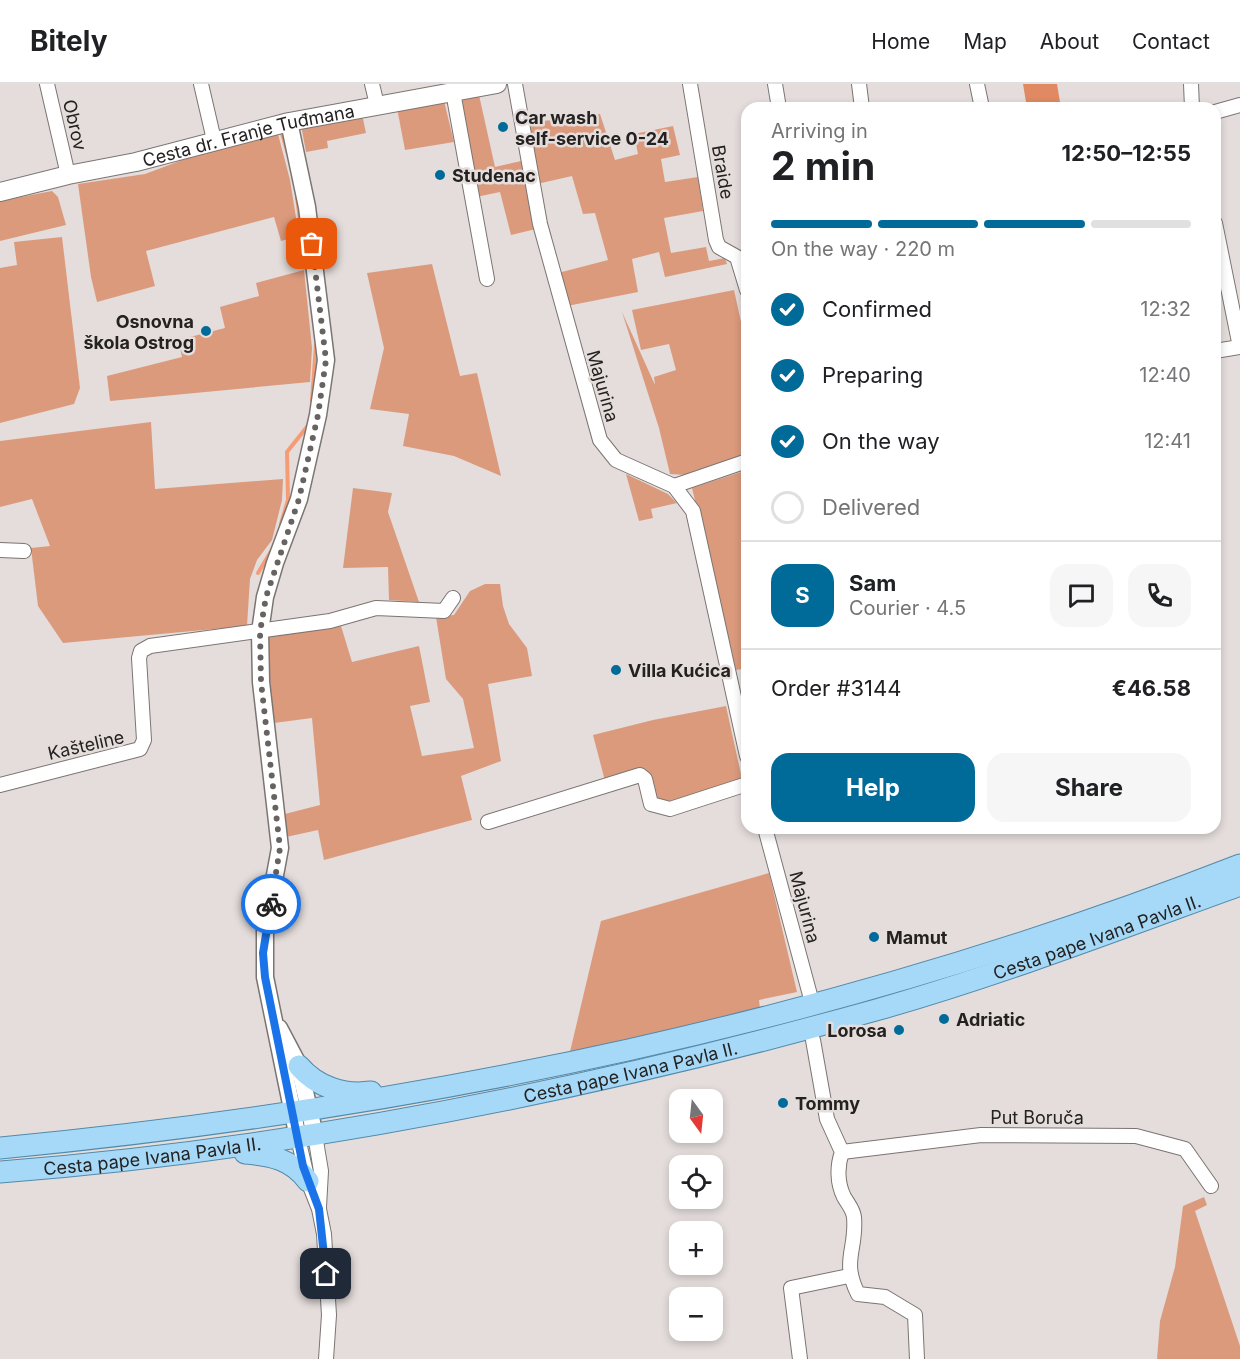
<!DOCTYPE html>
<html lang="en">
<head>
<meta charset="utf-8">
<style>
  body { margin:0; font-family:Inter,sans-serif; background:#f6f6f6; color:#202124; height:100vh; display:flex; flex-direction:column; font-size:22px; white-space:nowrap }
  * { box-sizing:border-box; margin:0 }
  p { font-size:20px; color:#757577 }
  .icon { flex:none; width:33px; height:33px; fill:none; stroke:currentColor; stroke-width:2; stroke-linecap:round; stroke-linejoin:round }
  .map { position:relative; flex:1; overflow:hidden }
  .details { position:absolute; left:741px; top:18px; width:480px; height:732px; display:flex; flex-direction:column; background:#fff; border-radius:18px; box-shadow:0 3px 9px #0003 }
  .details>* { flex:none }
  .needle { width:39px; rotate:165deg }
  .controls { position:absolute; left:669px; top:1005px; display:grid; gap:12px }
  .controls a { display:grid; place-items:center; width:54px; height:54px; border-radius:12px; background:#fff; box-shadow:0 3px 9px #0003; font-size:30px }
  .pin { position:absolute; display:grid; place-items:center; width:51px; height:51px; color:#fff; margin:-26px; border-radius:12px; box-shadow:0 3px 9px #0006 }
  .courier { position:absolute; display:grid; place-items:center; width:60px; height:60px; margin:-30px; border:4px solid #1a73e8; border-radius:50%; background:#fff; color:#222; box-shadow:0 2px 8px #0007 }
  .overview em { font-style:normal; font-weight:700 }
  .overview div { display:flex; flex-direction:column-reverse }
  .overview { display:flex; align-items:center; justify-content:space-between; height:102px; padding:0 30px }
  h1 { font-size:39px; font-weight:700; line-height:45px }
  .bar { display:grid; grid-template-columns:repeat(4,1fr); gap:9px 6px; align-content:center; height:72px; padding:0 30px }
  .bar i { height:8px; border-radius:4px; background:#e0e0e0 }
  .bar .on { background:#006b98 }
  .bar p { grid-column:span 4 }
  .line { display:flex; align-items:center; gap:15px; padding:0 30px; border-top:2px solid #e0e0e0 }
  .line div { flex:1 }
  .round { display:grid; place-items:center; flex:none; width:63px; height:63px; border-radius:18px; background:#f6f6f6 }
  ol { padding:0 30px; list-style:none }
  li { display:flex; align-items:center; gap:18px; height:66px }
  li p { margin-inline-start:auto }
  li .icon { padding:6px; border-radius:50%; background:#006b98; color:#fff; stroke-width:4 }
  li:last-child { color:#757577 }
  li i { width:33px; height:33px; border:3px solid #e0e0e0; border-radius:50% }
  .primary-button { display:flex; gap:12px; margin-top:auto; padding:12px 30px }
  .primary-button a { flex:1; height:69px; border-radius:18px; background:#006b98; color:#fff; font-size:24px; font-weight:700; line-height:69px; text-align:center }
  .primary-button a+a { background:#f6f6f6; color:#202124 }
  header { display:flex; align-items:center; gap:36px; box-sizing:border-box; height:84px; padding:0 30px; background:#fff; border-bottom:2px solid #e0e0e0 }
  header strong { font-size:28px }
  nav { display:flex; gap:33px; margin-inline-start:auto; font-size:21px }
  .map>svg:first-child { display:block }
  .green { fill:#dc9a7d }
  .forest { fill:#e08963 }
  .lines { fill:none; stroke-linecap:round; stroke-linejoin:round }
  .stream { stroke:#f59c75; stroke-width:4 }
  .minor-casing { stroke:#7b7572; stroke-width:16 }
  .tertiary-casing { stroke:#7b7572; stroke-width:19 }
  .secondary-casing { stroke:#7b7572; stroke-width:20 }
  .primary-casing { stroke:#5289a9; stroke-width:23 }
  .minor { stroke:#fff; stroke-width:14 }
  .tertiary { stroke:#fff; stroke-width:16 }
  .secondary { stroke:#fff; stroke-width:18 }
  .primary { stroke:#a6d9f7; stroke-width:21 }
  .done { stroke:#676362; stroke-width:6; stroke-dasharray:0 10.8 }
  .route { stroke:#1a73e8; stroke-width:8 }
  .poi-dot { fill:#006b98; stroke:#e4dddb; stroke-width:2 }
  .labels { text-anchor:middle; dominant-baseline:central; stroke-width:5; stroke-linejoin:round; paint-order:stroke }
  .poi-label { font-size:18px; font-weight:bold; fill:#242221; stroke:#e4dddb; text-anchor:start }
  .street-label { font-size:18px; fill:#242221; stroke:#e4dddb }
</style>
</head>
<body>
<header>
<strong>Bitely</strong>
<nav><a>Home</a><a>Map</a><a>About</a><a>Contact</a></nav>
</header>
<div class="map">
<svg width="1240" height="1275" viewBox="0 0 1240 1275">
  <rect width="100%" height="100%" fill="#e4dddb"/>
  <g class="green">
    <path d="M 479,11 L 495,83 L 521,77 L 536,145 L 511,151 L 500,108 L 476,113 L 459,15 Z"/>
    <path d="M 444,17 L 454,58 L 405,66 L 397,24 Z"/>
    <path d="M 362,30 L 366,49 L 327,57 L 328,64 L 306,68 L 301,41 Z"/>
    <path d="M 600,30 L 615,76 L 638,70 L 634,50 L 673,42 L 680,71 L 661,75 L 665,98 L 698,93 L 703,127 L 664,134 L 671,169 L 706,163 L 709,177 L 725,174 L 727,180 L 665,193 L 659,168 L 632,175 L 638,208 L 567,222 L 558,189 L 608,176 L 595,129 L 583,130 L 572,92 L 537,100 L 527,39 Z"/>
    <path d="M 278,50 L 290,96 L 299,152 L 281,157 L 274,133 L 146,167 L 155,202 L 97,218 L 91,193 L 78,100 L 145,90 L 201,69 Z"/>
    <path d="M 52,107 L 58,113 L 66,141 L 0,157 L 0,117 Z"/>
    <path d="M 62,153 L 80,304 L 74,320 L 0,339 L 0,184 L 17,181 L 14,158 Z"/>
    <path d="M 432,180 L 460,292 L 477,289 L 501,392 L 454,372 L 403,362 L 409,330 L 370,325 L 384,264 L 367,189 Z"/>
    <path d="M 304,186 L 312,264 L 310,298 L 110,317 L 107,292 L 182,273 L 178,256 L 225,244 L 220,223 L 259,212 L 256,199 Z"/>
    <path d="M 734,206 L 741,238 L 747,237 L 747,371 L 686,391 L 670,390 L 659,344 L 622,228 L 655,301 L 654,293 L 676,286 L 669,260 L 641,266 L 632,226 Z"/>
    <path d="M 151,338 L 155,405 L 283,395 L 282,416 L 272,456 L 257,476 L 250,495 L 247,542 L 63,559 L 38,522 L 31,464 L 50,462 L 32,415 L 0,423 L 0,357 Z"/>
    <path d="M 747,386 L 747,584 L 736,586 L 692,404 Z"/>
    <path d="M 626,390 L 668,410 L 677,419 L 651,425 L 653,434 L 639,437 Z"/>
    <path d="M 353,404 L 392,409 L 388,428 L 419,518 L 389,516 L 388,483 L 343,484 Z"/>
    <path d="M 485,500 L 500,500 L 503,522 L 509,540 L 527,564 L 532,592 L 488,600 L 501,677 L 461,692 L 472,736 L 324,776 L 318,746 L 286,753 L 281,731 L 320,721 L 312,634 L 274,639 L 266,554 L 341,542 L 352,578 L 419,562 L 430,618 L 410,622 L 422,672 L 474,664 L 463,615 L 446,595 L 436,533 L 454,531 L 470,507 Z"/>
    <path d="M 726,622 L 742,695 L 671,717 L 657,715 L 646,686 L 605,697 L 593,651 L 653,636 Z"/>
    <path d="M 769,789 L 797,908 L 759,916 L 760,925 L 569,972 L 601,837 Z"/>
    <path d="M 1204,1113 L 1207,1121 L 1195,1127 L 1240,1262 L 1240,1275 L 1157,1275 L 1160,1237 L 1175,1183 L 1183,1122 Z"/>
  </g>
  <path class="forest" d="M 1023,0 L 1057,0 L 1061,24 L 1027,24 Z"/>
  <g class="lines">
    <g class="stream">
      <path d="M 281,46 L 288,70"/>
      <path d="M 297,113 L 303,159"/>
      <path d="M 312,317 L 316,261"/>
      <path d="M 281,440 L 288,416 L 287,368 L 310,339"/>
      <path d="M 258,489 L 273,464"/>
    </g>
    <defs>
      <g id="minor">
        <path d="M 47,0 L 68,91"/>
        <path d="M 201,0 L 214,56"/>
        <path d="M 372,0 L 377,21"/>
        <path d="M 515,0 L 540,140 L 600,356 L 616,376 L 674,402 L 693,427 L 747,672"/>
        <path d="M 690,0 L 716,156 L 719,163 L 737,173 L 747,206"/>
        <path d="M 775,0 L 779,24"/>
        <path d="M 859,0 L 862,24"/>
        <path d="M 977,0 L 982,24"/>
        <path d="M 1191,0 L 1192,24"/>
        <path d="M 453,8 L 487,195"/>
        <path d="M 1215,28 L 1240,21"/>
        <path d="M 1215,139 L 1240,263"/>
        <path d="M 1215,267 L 1240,263"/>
        <path d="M 674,402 L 747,377"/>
        <path d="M 0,466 L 24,467"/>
        <path d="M 0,701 L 140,665 L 144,656 L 139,574 L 141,567 L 150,562 L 330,537 L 376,524 L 444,527 L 453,514"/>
        <path d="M 488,738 L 640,691 L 645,695 L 651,720 L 670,725 L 747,700"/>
        <path d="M 765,744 L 810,911"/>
        <path d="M 813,956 L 827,1035 L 842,1068 C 837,1082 837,1099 844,1113 C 848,1120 853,1125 854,1133 C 857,1166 841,1176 858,1210 L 885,1213 L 915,1231 L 917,1275"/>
        <path d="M 315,1051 L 321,1087 L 319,1123"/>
        <path d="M 298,1054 L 308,1097 L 319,1125 L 324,1150 L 329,1231 L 326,1275"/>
        <path d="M 842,1068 L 981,1051 L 1136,1052 L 1185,1065 L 1211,1102"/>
        <path d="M 800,1275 L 791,1204 L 849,1192"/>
      </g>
      <g id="tertiary">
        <path d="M 289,38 L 307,123 L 326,276 L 318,331 L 299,415 L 275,479 L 265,513 L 260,548 L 261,598 L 280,764 L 265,845 L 265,893 L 298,1054"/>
        <path d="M 279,944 L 299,982 L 315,1051"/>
      </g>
      <g id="secondary">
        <path id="s1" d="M 0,108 L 68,91 L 136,78 L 289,38 L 497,0"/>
      </g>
      <g id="primary">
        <path d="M 299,982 C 317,1003 344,1012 371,1008"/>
        <path d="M 0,1064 C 426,1023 840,937 1240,781"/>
        <path d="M 245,1069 C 270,1071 292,1075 308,1097"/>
        <path id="s2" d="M 0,1088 C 297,1065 589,1006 876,926 C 999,891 1119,845 1240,801"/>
      </g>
    </defs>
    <use href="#minor" class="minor-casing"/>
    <use href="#tertiary" class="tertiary-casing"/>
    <use href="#secondary" class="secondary-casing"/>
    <use href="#primary" class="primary-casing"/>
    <use href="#minor" class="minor"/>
    <use href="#tertiary" class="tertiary"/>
    <use href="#secondary" class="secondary"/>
    <use href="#primary" class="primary"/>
  </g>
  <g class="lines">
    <path class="done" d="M 271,820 L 280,764 L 261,598 L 260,548 L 266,513 L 299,415 L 318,331 L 326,276 L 312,160"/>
    <path class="route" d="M 271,820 L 263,869 L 265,893 L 303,1082 L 319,1125 L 326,1190"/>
  </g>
  <g class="poi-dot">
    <circle cx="503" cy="43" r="6"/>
    <circle cx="440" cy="91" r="6"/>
    <circle cx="206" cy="247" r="6"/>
    <circle cx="616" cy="586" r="6"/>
    <circle cx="874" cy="853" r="6"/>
    <circle cx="944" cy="935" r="6"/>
    <circle cx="899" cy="946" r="6"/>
    <circle cx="783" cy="1019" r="6"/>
  </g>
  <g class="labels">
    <g class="poi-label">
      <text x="515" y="33">Car wash<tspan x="515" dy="21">self-service 0-24</tspan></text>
      <text x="452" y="91">Studenac</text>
      <text x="194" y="237" text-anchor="end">Osnovna<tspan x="194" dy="21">škola Ostrog</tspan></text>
      <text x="628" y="586">Villa Kućica</text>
      <text x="886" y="853">Mamut</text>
      <text x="956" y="935">Adriatic</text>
      <text x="887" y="946" text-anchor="end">Lorosa</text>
      <text x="795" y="1019">Tommy</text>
    </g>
    <g class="street-label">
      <text transform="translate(75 41) rotate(77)">Obrov</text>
      <text stroke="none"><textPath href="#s1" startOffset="255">Cesta dr. Franje Tuđmana</textPath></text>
      <text transform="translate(723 88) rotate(80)">Braide</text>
      <text transform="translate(603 302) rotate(74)">Majurina</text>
      <text transform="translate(86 661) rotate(-13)">Kašteline</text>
      <text transform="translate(805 823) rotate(75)">Majurina</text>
      <text stroke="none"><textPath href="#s2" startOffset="1125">Cesta pape Ivana Pavla II.</textPath></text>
      <text stroke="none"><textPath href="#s2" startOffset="639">Cesta pape Ivana Pavla II.</textPath></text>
      <text x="1037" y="1033">Put Boruča</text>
      <text stroke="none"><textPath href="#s2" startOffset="153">Cesta pape Ivana Pavla II.</textPath></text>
    </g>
  </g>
</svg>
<div class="controls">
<a><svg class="needle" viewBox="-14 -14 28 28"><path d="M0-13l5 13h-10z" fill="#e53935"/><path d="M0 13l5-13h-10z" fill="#757577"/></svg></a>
<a><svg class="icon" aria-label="locate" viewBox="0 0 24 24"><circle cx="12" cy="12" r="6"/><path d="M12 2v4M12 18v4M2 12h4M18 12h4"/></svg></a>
<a>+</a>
<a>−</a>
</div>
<div class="pin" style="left:312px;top:160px;background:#ea580c"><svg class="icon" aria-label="bag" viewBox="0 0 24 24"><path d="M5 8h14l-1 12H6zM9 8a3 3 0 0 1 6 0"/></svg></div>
<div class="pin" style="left:326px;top:1190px;background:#1f2937"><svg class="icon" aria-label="home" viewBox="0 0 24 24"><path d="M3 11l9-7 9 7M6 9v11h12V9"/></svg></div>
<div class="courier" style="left:271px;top:820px"><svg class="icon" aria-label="bike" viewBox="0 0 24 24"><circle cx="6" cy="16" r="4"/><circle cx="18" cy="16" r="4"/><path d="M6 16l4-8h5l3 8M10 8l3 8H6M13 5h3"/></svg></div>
<section class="details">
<div class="overview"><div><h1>2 min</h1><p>Arriving in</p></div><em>12:50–12:55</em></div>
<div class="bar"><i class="on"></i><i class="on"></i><i class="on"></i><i></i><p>On the way · 220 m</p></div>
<ol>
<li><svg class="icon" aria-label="check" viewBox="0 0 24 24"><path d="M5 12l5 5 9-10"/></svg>Confirmed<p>12:32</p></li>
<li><svg class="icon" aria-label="check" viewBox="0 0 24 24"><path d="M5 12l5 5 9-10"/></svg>Preparing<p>12:40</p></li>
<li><svg class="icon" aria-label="check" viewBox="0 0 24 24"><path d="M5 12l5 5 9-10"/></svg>On the way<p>12:41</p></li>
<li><i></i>Delivered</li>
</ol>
<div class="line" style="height:108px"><b class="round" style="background:#006b98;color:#fff">S</b><div><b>Sam</b><p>Courier · 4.5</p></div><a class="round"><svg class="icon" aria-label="chat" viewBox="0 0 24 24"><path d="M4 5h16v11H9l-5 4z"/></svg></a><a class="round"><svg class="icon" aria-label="phone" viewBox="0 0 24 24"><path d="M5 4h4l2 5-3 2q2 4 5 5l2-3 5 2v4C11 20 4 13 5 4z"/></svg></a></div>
<div class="line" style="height:78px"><div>Order #3144</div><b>€46.58</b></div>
<div class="primary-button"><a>Help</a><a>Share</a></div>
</section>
</div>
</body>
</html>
